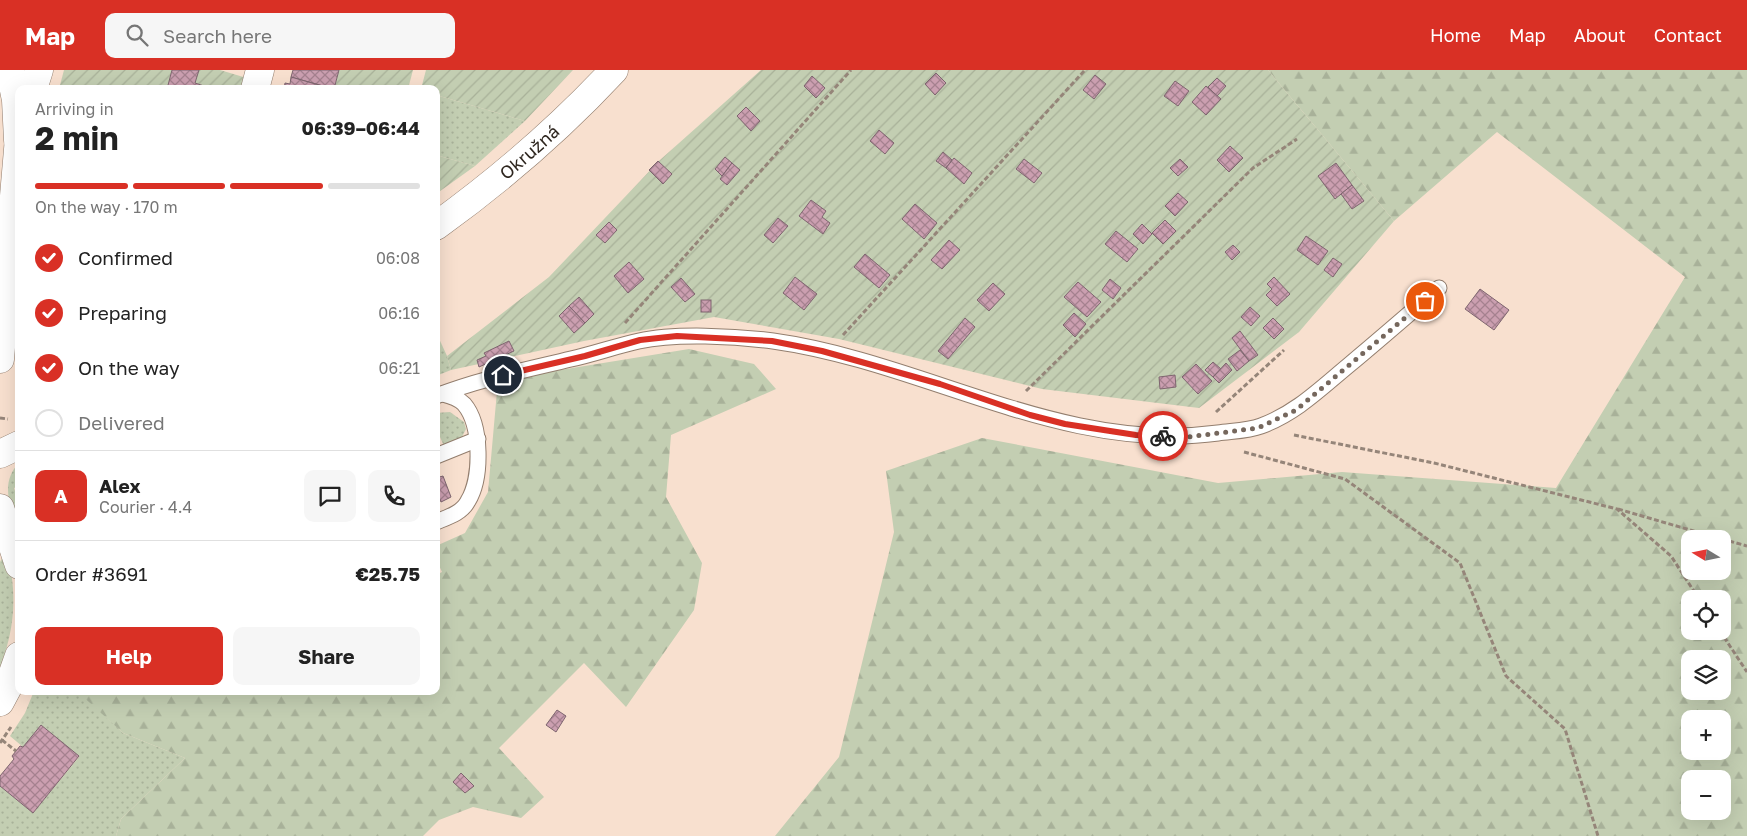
<!DOCTYPE html>
<html lang="en">
<head>
<meta charset="utf-8">
<style>
  body { margin:0; font-family:"Golos Text",sans-serif; background:#f6f6f6; color:#222; height:100vh; display:flex; flex-direction:column; font-size:19px; white-space:nowrap }
  * { box-sizing:border-box; margin:0 }
  p { font-size:16px; color:#767676 }
  .icon { flex:none; width:28px; height:28px; fill:none; stroke:currentColor; stroke-width:2; stroke-linecap:round; stroke-linejoin:round }
  .map { position:relative; flex:1; overflow:hidden }
  .panel { position:absolute; left:15px; top:15px; width:425px; height:610px; display:flex; flex-direction:column; background:#fff; border-radius:10px; box-shadow:0 5px 20px #0002 }
  .panel>* { flex:none }
  .needle { width:32px; rotate:280deg }
  .controls { position:absolute; left:1681px; top:460px; display:grid; gap:10px }
  .controls a { display:grid; place-items:center; width:50px; height:50px; border-radius:10px; background:#fff; box-shadow:0 5px 20px #0002; font-size:25px }
  .pin { position:absolute; display:grid; place-items:center; width:42px; height:42px; color:#fff; margin:-21px; border:2px solid #fff; border-radius:50%; box-shadow:0 1px 5px #0007 }
  .courier { position:absolute; display:grid; place-items:center; width:50px; height:50px; margin:-25px; border:4px solid #d93025; border-radius:50%; background:#fff; color:#222; box-shadow:0 1px 6px #0007 }
  .overview em { font-style:normal; font-weight:700 }
  .overview div { display:flex; flex-direction:column-reverse }
  .overview { display:flex; align-items:center; justify-content:space-between; height:85px; padding:0 20px }
  h1 { font-size:32px; font-weight:700; line-height:38px }
  .bar { display:grid; grid-template-columns:repeat(4,1fr); gap:8px 5px; align-content:center; height:60px; padding:0 20px }
  .bar i { height:6px; border-radius:4px; background:#e0e0e0 }
  .bar .selected { background:#d93025 }
  .bar p { grid-column:span 4 }
  .line { display:flex; align-items:center; gap:12px; padding:0 20px; border-top:1px solid #e0e0e0 }
  .line div { flex:1 }
  .round { display:grid; place-items:center; flex:none; width:52px; height:52px; border-radius:10px; background:#f6f6f6 }
  ol { padding:0 20px; list-style:none }
  li { display:flex; align-items:center; gap:15px; height:55px }
  li p { margin-inline-start:auto }
  li .icon { padding:5px; border-radius:50%; background:#d93025; color:#fff; stroke-width:4 }
  li:last-child { color:#767676 }
  li i { width:28px; height:28px; border:2px solid #e0e0e0; border-radius:50% }
  .action { display:flex; gap:10px; margin-top:auto; padding:10px 20px }
  .action a { flex:1; height:58px; border-radius:10px; background:#d93025; color:#fff; font-size:20px; font-weight:700; line-height:58px; text-align:center }
  .action a+a { background:#f6f6f6; color:#222 }
  header { display:flex; align-items:center; gap:30px; box-sizing:border-box; height:70px; padding:0 25px; background:#d93025; color:#fff }
  header strong { font-size:24px }
  nav { display:flex; gap:28px; margin-inline-start:auto; font-size:18px }
  .search { width:350px; height:45px; background:#f6f6f6; display:flex; align-items:center; gap:12px; box-sizing:border-box; padding:0 18px; border-radius:10px; color:#767676; font-size:19px }
  .map>svg:first-child { display:block }
  .grass { fill:url(#grass-dots) }
  .forest { fill:url(#forest-firs); fill-rule:evenodd }
  .garden { fill:url(#garden-furrows) }
  .building { fill:url(#building-cross-hatch); stroke:#7e656f }
  .lines { fill:none; stroke-linecap:round; stroke-linejoin:round }
  .lane-casing { stroke:#937e6e; stroke-width:17 }
  .street-casing { stroke:#937e6e; stroke-width:29 }
  .path { stroke:#958579; stroke-width:3; stroke-dasharray:5 2.5; stroke-linecap:butt }
  .lane { stroke:#fff; stroke-width:15 }
  .street { stroke:#fff; stroke-width:28 }
  .done { stroke:#75675d; stroke-width:5; stroke-dasharray:0 9 }
  .route { stroke:#d93025; stroke-width:6 }
  .labels { text-anchor:middle; dominant-baseline:central; stroke-width:4.5; stroke-linejoin:round; paint-order:stroke }
  .street-label { font-size:18px; fill:#2e261f; stroke:#fff }
</style>
</head>
<body>
<header>
<strong>Map</strong>
<div class="search"><svg class="icon" aria-label="search" viewBox="0 0 24 24"><circle cx="10" cy="10" r="6"/><path d="M15 15l6 6"/></svg>Search here</div>
<nav><a>Home</a><a>Map</a><a>About</a><a>Contact</a></nav>
</header>
<div class="map">
<svg width="1747" height="766" viewBox="0 0 1747 766">
  <defs>
    <pattern id="grass-dots" width="8" height="8" patternUnits="userSpaceOnUse" patternTransform="scale(1.25)"><rect width="8" height="8" fill="#c3ceb2"/><path d="M2 2h.1M6 6h.1" fill="none" stroke="#a8b199" stroke-width="1.8" stroke-linecap="round"/></pattern>
    <pattern id="forest-firs" width="22" height="20" patternUnits="userSpaceOnUse" patternTransform="scale(1.25)"><rect width="22" height="20" fill="#c3ceb2"/><path d="M5 1l3.5 6h-7zM16 11l3.5 6h-7z" fill="#a8b199"/></pattern>
    <pattern id="garden-furrows" width="10" height="10" patternUnits="userSpaceOnUse" patternTransform="scale(1.25)"><rect width="10" height="10" fill="#c3ceb2"/><path d="M-1 1l2-2M0 10L10 0M9 11l2-2" fill="none" stroke="#a8b199"/></pattern>
    <pattern id="building-cross-hatch" width="8" height="8" patternUnits="userSpaceOnUse" patternTransform="scale(1.25)"><rect width="8" height="8" fill="#cb9fb0"/><path d="M0 0l8 8M0 8l8-8" fill="none" stroke="#a5818f"/></pattern>
  </defs>
  <rect width="100%" height="100%" fill="#f8e0cf"/>
  <g class="grass">
    <path d="M 436,25 L 525,51 L 475,96 L 436,85 Z"/>
    <path d="M 436,262 L 447,286 L 451,300 L 436,306 Z"/>
    <path d="M 450,342 L 464,352 L 466,359 L 461,369 L 444,376 L 436,358 L 436,343 Z"/>
    <path d="M 19,393 L 19,416 L 14,418 L 19,433 L 19,446 L 13,443 C 6,425 5,407 19,393 Z"/>
    <path d="M 2,488 L 9,491 C 17,528 14,561 0,597 L 0,492 Z"/>
    <path d="M 34,621 L 79,621 L 123,663 L 185,688 L 121,749 L 116,766 L 0,766 L 0,716 L 33,743 L 79,687 L 41,655 L 23,677 L 10,666 L 25,643 Z"/>
  </g>
  <g class="forest">
    <path d="M 1268,0 L 1747,0 L 1747,766 L 775,766 L 839,687 L 894,462 L 886,401 L 982,368 L 1218,413 L 1342,402 L 1556,418 L 1685,207 L 1497,62 L 1394,151 ZM 1690,469 L 1722,469 L 1722,501 L 1690,501 ZM 1690,529 L 1722,529 L 1722,561 L 1690,561 ZM 1690,589 L 1722,589 L 1722,621 L 1690,621 ZM 1690,649 L 1722,649 L 1722,681 L 1690,681 ZM 1690,709 L 1722,709 L 1722,741 L 1690,741 Z"/>
    <path d="M 689,279 L 754,294 L 776,319 L 671,365 L 666,427 L 702,493 L 694,540 L 626,637 L 584,593 L 499,678 L 544,727 L 521,748 L 473,737 L 439,750 L 423,766 L 116,766 L 121,749 L 185,688 L 123,663 L 78,622 L 436,621 L 436,505 L 442,502 L 436,489 L 436,476 L 465,463 L 488,422 L 498,310 Z"/>
  </g>
  <g class="garden">
    <path d="M 64,0 L 172,0 L 167,19 L 59,19 Z"/>
    <path d="M 199,0 L 220,0 L 250,9 L 247,19 L 213,19 L 195,13 Z"/>
    <path d="M 339,0 L 413,0 L 408,19 L 334,19 Z"/>
    <path d="M 426,0 L 573,0 L 525,51 L 436,25 L 436,19 L 421,19 Z"/>
    <path d="M 761,0 L 1268,0 L 1394,151 L 1299,262 L 1199,338 L 1042,319 L 839,269 L 714,247 L 584,271 L 451,300 L 447,286 L 549,207 L 660,90 Z"/>
    <path d="M 436,85 L 475,96 L 436,124 Z"/>
  </g>
  <g class="building">
    <path d="M 172,0 L 199,0 L 195,13 L 213,19 L 167,19 Z"/>
    <path d="M 293,0 L 339,0 L 334,19 L 291,7 Z"/>
    <path d="M 936,3 L 946,13 L 935,25 L 925,14 Z"/>
    <path d="M 1095,5 L 1106,14 L 1094,29 L 1083,20 Z"/>
    <path d="M 812,6 L 825,18 L 816,28 L 804,16 Z"/>
    <path d="M 291,7 L 333,19 L 284,19 L 285,13 L 290,14 Z"/>
    <path d="M 1217,8 L 1226,16 L 1217,26 L 1208,17 Z"/>
    <path d="M 1175,11 L 1189,21 L 1178,36 L 1164,26 Z"/>
    <path d="M 1206,16 L 1221,29 L 1206,45 L 1192,32 Z"/>
    <path d="M 746,37 L 760,51 L 751,61 L 737,46 Z"/>
    <path d="M 879,60 L 894,73 L 885,84 L 870,71 Z"/>
    <path d="M 1230,76 L 1243,88 L 1229,102 L 1217,90 Z"/>
    <path d="M 943,82 L 952,90 L 946,98 L 936,91 Z"/>
    <path d="M 725,87 L 732,93 L 722,106 L 715,99 Z"/>
    <path d="M 954,88 L 972,103 L 964,114 L 946,98 Z"/>
    <path d="M 1024,89 L 1042,103 L 1034,113 L 1016,99 Z"/>
    <path d="M 1180,89 L 1188,97 L 1178,106 L 1170,98 Z"/>
    <path d="M 658,91 L 672,104 L 663,114 L 649,100 Z"/>
    <path d="M 732,93 L 740,100 L 727,115 L 720,109 Z"/>
    <path d="M 1336,93 L 1352,115 L 1335,129 L 1318,106 Z"/>
    <path d="M 1352,115 L 1364,131 L 1352,139 L 1341,124 Z"/>
    <path d="M 1178,123 L 1188,132 L 1175,146 L 1165,136 Z"/>
    <path d="M 811,130 L 826,141 L 822,147 L 830,153 L 823,164 L 799,146 Z"/>
    <path d="M 915,134 L 937,153 L 924,169 L 902,149 Z"/>
    <path d="M 778,148 L 788,156 L 773,173 L 764,165 Z"/>
    <path d="M 1165,150 L 1176,161 L 1163,174 L 1152,163 Z"/>
    <path d="M 609,152 L 617,160 L 605,173 L 596,165 Z"/>
    <path d="M 1142,154 L 1152,164 L 1143,174 L 1133,164 Z"/>
    <path d="M 1116,161 L 1138,179 L 1127,192 L 1105,174 Z"/>
    <path d="M 1306,166 L 1328,181 L 1318,195 L 1297,180 Z"/>
    <path d="M 949,170 L 960,180 L 942,199 L 931,190 Z"/>
    <path d="M 1233,175 L 1240,182 L 1232,190 L 1225,182 Z"/>
    <path d="M 865,184 L 890,205 L 879,218 L 854,197 Z"/>
    <path d="M 1333,188 L 1342,194 L 1333,207 L 1324,200 Z"/>
    <path d="M 629,192 L 644,209 L 628,223 L 614,206 Z"/>
    <path d="M 795,207 L 817,224 L 804,240 L 783,223 Z"/>
    <path d="M 1274,207 L 1290,224 L 1277,236 L 1266,225 L 1272,219 L 1267,214 Z"/>
    <path d="M 681,208 L 695,224 L 685,232 L 671,217 Z"/>
    <path d="M 1110,209 L 1121,218 L 1113,229 L 1102,220 Z"/>
    <path d="M 1078,212 L 1101,232 L 1087,247 L 1064,227 Z"/>
    <path d="M 993,213 L 1005,224 L 989,241 L 977,230 Z"/>
    <path d="M 1480,219 L 1509,240 L 1494,260 L 1465,239 Z"/>
    <path d="M 579,227 L 594,244 L 585,253 L 569,236 Z"/>
    <rect x="701" y="230" width="10" height="12"/>
    <path d="M 569,236 L 585,253 L 574,263 L 559,246 Z"/>
    <path d="M 1250,237 L 1260,246 L 1251,256 L 1241,247 Z"/>
    <path d="M 1074,243 L 1086,254 L 1075,267 L 1063,255 Z"/>
    <path d="M 965,248 L 975,257 L 948,289 L 938,281 Z"/>
    <path d="M 1273,248 L 1284,259 L 1274,269 L 1263,258 Z"/>
    <path d="M 1240,261 L 1258,285 L 1249,291 L 1232,268 Z"/>
    <path d="M 509,271 L 514,281 L 479,297 L 477,290 L 486,286 L 484,283 Z"/>
    <path d="M 1240,280 L 1249,291 L 1237,301 L 1228,289 Z"/>
    <path d="M 1213,292 L 1221,299 L 1213,307 L 1205,300 Z"/>
    <path d="M 1226,293 L 1232,300 L 1219,313 L 1213,307 Z"/>
    <path d="M 1196,294 L 1212,311 L 1198,324 L 1182,307 Z"/>
    <path d="M 1175,305 L 1176,317 L 1160,319 L 1159,307 Z"/>
    <path d="M 443,406 L 451,427 L 441,432 L 436,420 L 436,408 Z"/>
    <path d="M 557,640 L 566,646 L 556,662 L 546,655 Z"/>
    <path d="M 41,655 L 79,686 L 33,743 L 0,716 L 0,706 L 14,689 L 12,686 L 20,676 L 23,677 Z"/>
    <path d="M 461,703 L 474,716 L 465,723 L 453,712 Z"/>
  </g>
  <g class="lines">
    <defs>
      <g id="lane">
        <path d="M 436,326 C 480,309 525,300 571,289 C 594,284 616,276 639,271 C 675,263 735,266 773,271 C 924,292 1063,384 1218,363 C 1232,361 1248,361 1261,356 C 1296,343 1320,319 1349,295 C 1379,270 1409,244 1439,218"/>
        <path d="M 436,386 L 478,369"/>
        <path d="M 436,452 C 448,447 462,443 468,431 C 482,408 482,355 464,334 C 458,328 451,326 443,324"/>
      </g>
      <g id="street">
        <path d="M 10,0 L 16,30 L 18,70"/>
        <path d="M 33,19 L 39,0"/>
        <path d="M 255,19 L 260,0"/>
        <path id="s1" d="M 436,156 C 501,109 560,58 614,0"/>
        <path d="M 0,289 L 19,68"/>
        <path d="M 0,384 L 19,375"/>
        <path d="M 0,438 L 19,495"/>
        <path d="M 0,632 L 8,617 L 19,586"/>
      </g>
    </defs>
    <use href="#lane" class="lane-casing"/>
    <use href="#street" class="street-casing"/>
    <g class="path">
      <path d="M 625,253 L 851,0"/>
      <path d="M 843,265 L 1085,0"/>
      <path d="M 1026,321 L 1253,98 L 1297,69"/>
      <path d="M 1216,342 L 1284,280"/>
      <path d="M 0,348 L 8,349"/>
      <path d="M 1294,365 L 1434,393 L 1617,439 L 1671,486 L 1699,529"/>
      <path d="M 1244,382 L 1345,409 L 1460,493 L 1506,606 L 1565,659 L 1598,766"/>
      <path d="M 1618,439 L 1721,469"/>
      <path d="M 1722,469 L 1747,476"/>
      <path d="M 1720,561 L 1747,602"/>
      <path d="M 2,670 L 16,681"/>
      <path d="M 0,673 L 11,657"/>
    </g>
    <use href="#lane" class="lane"/>
    <use href="#street" class="street"/>
  </g>
  <g class="lines">
    <path class="done" d="M 1163,366 L 1188,367 L 1258,358 L 1296,340 L 1425,231"/>
    <path class="route" d="M 503,305 L 585,286 L 640,270 L 677,266 L 772,271 L 822,281 L 940,314 L 1030,345 L 1065,354 L 1136,365 L 1163,366"/>
  </g>
  <g class="labels">
    <g class="street-label">
      <text stroke="none"><textPath href="#s1" startOffset="119">Okružná</textPath></text>
    </g>
  </g>
</svg>
<div class="controls">
<a><svg class="needle" viewBox="-14 -14 28 28"><path d="M0-13l5 13h-10z" fill="#e53935"/><path d="M0 13l5-13h-10z" fill="#767676"/></svg></a>
<a><svg class="icon" aria-label="locate" viewBox="0 0 24 24"><circle cx="12" cy="12" r="6"/><path d="M12 2v4M12 18v4M2 12h4M18 12h4"/></svg></a>
<a><svg class="icon" aria-label="layers" viewBox="0 0 24 24"><path d="M12 4l9 5-9 5-9-5zM3 14l9 5 9-5"/></svg></a>
<a>+</a>
<a>−</a>
</div>
<div class="pin" style="left:1425px;top:231px;background:#ea580c"><svg class="icon" aria-label="bag" viewBox="0 0 24 24"><path d="M5 8h14l-1 12H6zM9 8a3 3 0 0 1 6 0"/></svg></div>
<div class="pin" style="left:503px;top:305px;background:#1f2937"><svg class="icon" aria-label="home" viewBox="0 0 24 24"><path d="M3 11l9-7 9 7M6 9v11h12V9"/></svg></div>
<div class="courier" style="left:1163px;top:366px"><svg class="icon" aria-label="bike" viewBox="0 0 24 24"><circle cx="6" cy="16" r="4"/><circle cx="18" cy="16" r="4"/><path d="M6 16l4-8h5l3 8M10 8l3 8H6M13 5h3"/></svg></div>
<section class="panel">
<div class="overview"><div><h1>2 min</h1><p>Arriving in</p></div><em>06:39–06:44</em></div>
<div class="bar"><i class="selected"></i><i class="selected"></i><i class="selected"></i><i></i><p>On the way · 170 m</p></div>
<ol>
<li><svg class="icon" aria-label="check" viewBox="0 0 24 24"><path d="M5 12l5 5 9-10"/></svg>Confirmed<p>06:08</p></li>
<li><svg class="icon" aria-label="check" viewBox="0 0 24 24"><path d="M5 12l5 5 9-10"/></svg>Preparing<p>06:16</p></li>
<li><svg class="icon" aria-label="check" viewBox="0 0 24 24"><path d="M5 12l5 5 9-10"/></svg>On the way<p>06:21</p></li>
<li><i></i>Delivered</li>
</ol>
<div class="line" style="height:90px"><b class="round" style="background:#d93025;color:#fff">A</b><div><b>Alex</b><p>Courier · 4.4</p></div><a class="round"><svg class="icon" aria-label="chat" viewBox="0 0 24 24"><path d="M4 5h16v11H9l-5 4z"/></svg></a><a class="round"><svg class="icon" aria-label="phone" viewBox="0 0 24 24"><path d="M5 4h4l2 5-3 2q2 4 5 5l2-3 5 2v4C11 20 4 13 5 4z"/></svg></a></div>
<div class="line" style="height:65px"><div>Order #3691</div><b>€25.75</b></div>
<div class="action"><a>Help</a><a>Share</a></div>
</section>
</div>
</body>
</html>
